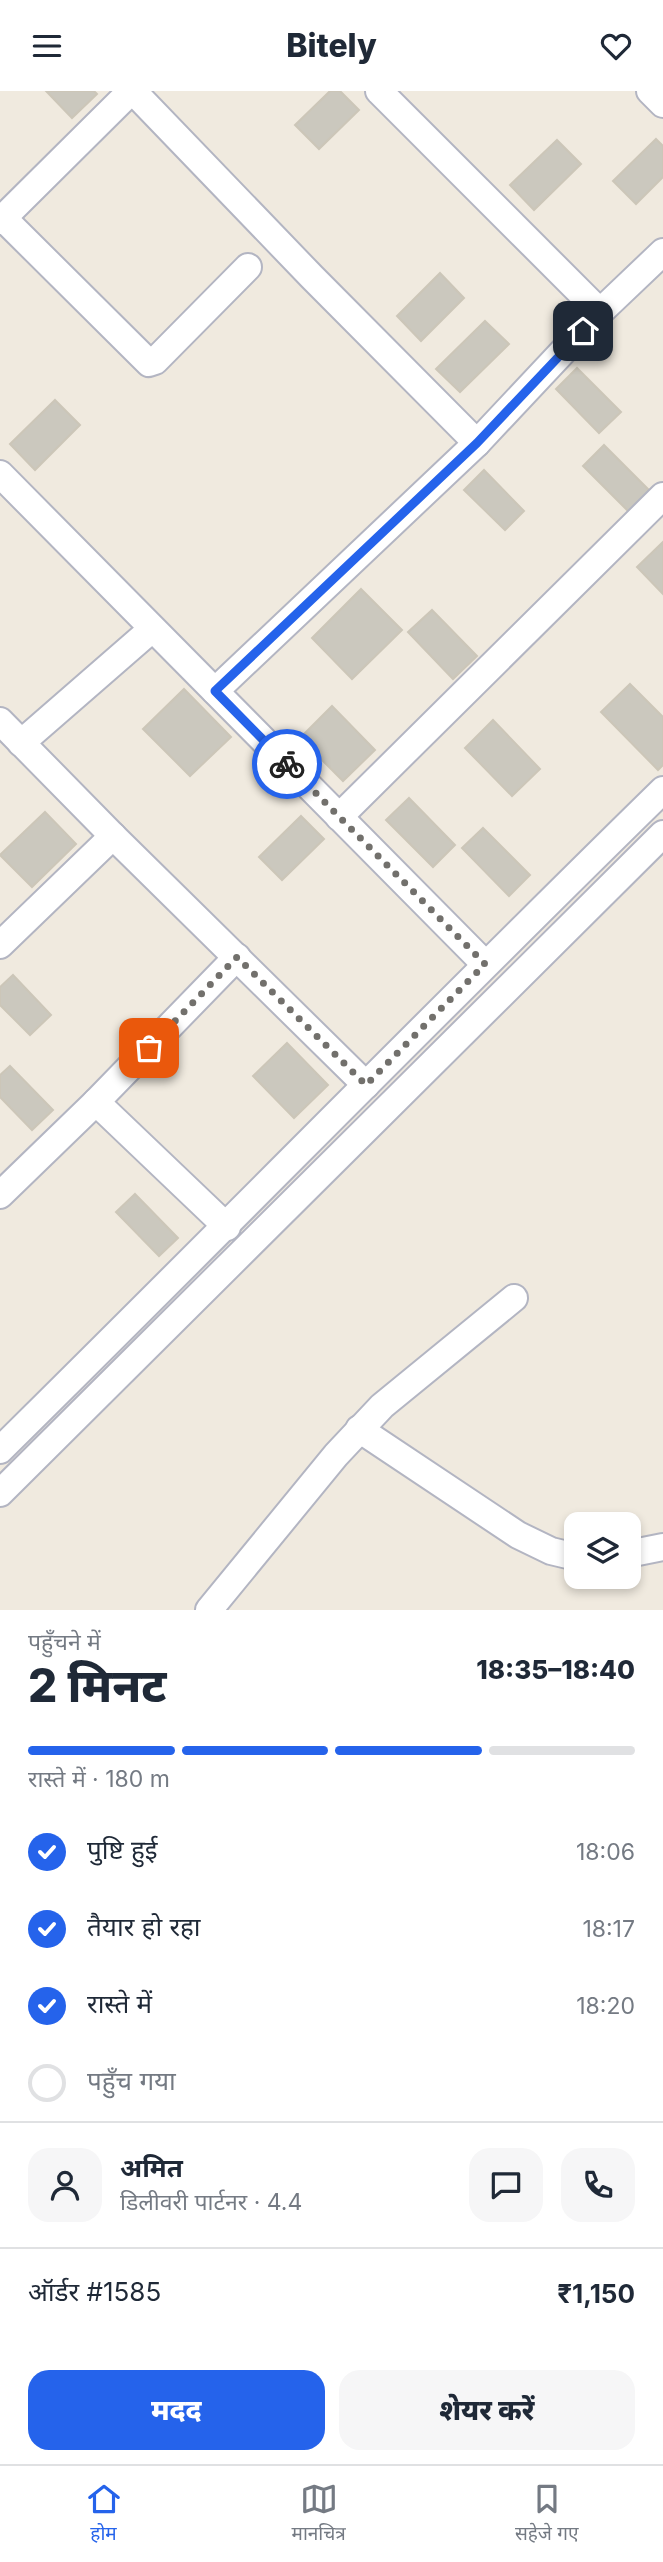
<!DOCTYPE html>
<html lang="hi">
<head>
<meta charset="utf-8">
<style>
  body { margin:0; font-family:Inter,"Noto Sans Devanagari",sans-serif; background:#f6f6f7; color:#1f2937; height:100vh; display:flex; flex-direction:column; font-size:26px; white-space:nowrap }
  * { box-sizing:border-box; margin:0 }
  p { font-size:23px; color:#747a83 }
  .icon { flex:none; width:38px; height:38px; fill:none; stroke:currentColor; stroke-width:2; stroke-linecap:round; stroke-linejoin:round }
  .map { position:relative; height:1519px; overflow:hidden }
  .side { display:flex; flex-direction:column; background:#fff; flex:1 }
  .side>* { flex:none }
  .fabs { position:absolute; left:564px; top:1421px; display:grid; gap:14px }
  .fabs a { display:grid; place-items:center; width:77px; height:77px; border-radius:14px; background:#fff; box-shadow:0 4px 10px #0003; font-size:35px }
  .pin { position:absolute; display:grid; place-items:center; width:60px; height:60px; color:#fff; margin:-30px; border-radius:14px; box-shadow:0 4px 10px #0006 }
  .courier { position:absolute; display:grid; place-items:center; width:70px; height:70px; margin:-35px; border:5px solid #2563eb; border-radius:50%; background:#fff; color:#222; box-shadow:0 2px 9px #0007 }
  .summary em { font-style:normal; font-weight:800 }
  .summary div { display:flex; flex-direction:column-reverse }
  .summary { display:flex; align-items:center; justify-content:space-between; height:119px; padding:0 28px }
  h1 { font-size:46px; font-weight:800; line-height:52px }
  .bar { display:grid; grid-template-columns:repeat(4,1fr); gap:10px 7px; align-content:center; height:84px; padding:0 28px }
  .bar i { height:9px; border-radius:5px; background:#e0e1e3 }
  .bar .selected { background:#2563eb }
  .bar p { grid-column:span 4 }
  .line { display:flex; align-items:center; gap:18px; padding:0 28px; border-top:2px solid #e0e1e3 }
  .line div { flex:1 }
  .round { display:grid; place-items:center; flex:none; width:74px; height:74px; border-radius:21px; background:#f6f6f7 }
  ol { padding:0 28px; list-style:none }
  li { display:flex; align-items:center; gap:21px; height:77px }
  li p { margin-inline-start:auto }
  li .icon { padding:7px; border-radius:50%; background:#2563eb; color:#fff; stroke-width:4 }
  li:last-child { color:#747a83 }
  li i { width:38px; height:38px; border:4px solid #e0e1e3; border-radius:50% }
  .button { display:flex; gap:14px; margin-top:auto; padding:14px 28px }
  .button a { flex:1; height:80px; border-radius:21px; background:#2563eb; color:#fff; font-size:28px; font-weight:800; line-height:80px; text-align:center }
  .button a+a { background:#f6f6f7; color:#1f2937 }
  header { display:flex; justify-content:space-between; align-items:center; height:91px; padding:0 28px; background:#fff; font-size:32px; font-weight:800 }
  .dock { display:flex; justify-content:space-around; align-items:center; height:98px; border-top:2px solid #e0e1e3; background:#fff; font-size:19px; color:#747a83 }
  .dock a { display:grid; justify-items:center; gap:4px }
  .dock .selected { color:#2563eb }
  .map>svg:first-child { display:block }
  .building { fill:#cbc8be; stroke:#ccc6b8; stroke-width:2 }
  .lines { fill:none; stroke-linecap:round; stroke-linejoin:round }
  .minor-casing { stroke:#b3b5c2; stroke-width:30 }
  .minor { stroke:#fff; stroke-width:26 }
  .done { stroke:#72706c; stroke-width:7; stroke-dasharray:0 12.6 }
  .route { stroke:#2563eb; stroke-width:9 }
</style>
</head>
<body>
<header><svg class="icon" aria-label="menu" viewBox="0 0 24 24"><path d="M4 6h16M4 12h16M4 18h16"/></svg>Bitely<svg class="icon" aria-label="heart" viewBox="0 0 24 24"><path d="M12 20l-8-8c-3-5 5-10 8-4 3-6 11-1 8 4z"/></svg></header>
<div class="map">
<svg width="663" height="1519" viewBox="0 0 663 1519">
  <rect width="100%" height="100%" fill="#f0eadf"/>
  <g class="building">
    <path d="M 46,0 L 94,0 L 97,3 L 72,27 Z"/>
    <path d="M 330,0 L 340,0 L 359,19 L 319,58 L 295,34 Z"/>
    <path d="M 656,48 L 663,55 L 663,86 L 636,113 L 613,90 Z"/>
    <path d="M 557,49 L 581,73 L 534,119 L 510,94 Z"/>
    <path d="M 440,182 L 464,207 L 421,250 L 397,225 Z"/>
    <path d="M 485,230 L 509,253 L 460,301 L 436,278 Z"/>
    <path d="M 577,277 L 621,321 L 599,342 L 556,298 Z"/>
    <path d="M 55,309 L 80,334 L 35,379 L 10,353 Z"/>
    <path d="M 604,354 L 650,400 L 629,421 L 583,375 Z"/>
    <path d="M 484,379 L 524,420 L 505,439 L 464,399 Z"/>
    <path d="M 663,451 L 663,503 L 637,476 Z"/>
    <path d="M 361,498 L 402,539 L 352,588 L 312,547 Z"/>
    <path d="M 432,519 L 477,565 L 453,588 L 408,541 Z"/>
    <path d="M 630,593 L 663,626 L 663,674 L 658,679 L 601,621 Z"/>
    <path d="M 184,598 L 231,646 L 190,685 L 143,638 Z"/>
    <path d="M 332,615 L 375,659 L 343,690 L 300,647 Z"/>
    <path d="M 493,629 L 540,678 L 512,705 L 465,657 Z"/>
    <path d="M 409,707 L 455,754 L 433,776 L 386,729 Z"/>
    <path d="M 45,721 L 76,753 L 32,796 L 0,764 Z"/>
    <path d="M 301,725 L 324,748 L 282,789 L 259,766 Z"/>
    <path d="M 483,737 L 530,784 L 509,805 L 462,757 Z"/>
    <path d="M 13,884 L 51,924 L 30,944 L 0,914 L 0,896 Z"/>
    <path d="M 287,952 L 328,994 L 294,1027 L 253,985 Z"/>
    <path d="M 10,975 L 53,1019 L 32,1039 L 0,1006 L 0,984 Z"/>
    <path d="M 135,1103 L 178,1147 L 159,1165 L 116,1121 Z"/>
  </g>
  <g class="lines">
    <defs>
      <g id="minor">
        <path d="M 133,0 L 312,186 L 477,352"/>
        <path d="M 379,0 L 600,221"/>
        <path d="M 650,0 L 663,13"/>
        <path d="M 3,127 L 149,272 L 155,270 L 248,176"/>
        <path d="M 0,130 L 131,0"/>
        <path d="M 0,383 L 485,873"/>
        <path d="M 215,600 L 477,352 L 600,221 L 663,161"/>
        <path d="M 0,630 L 113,745 L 366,994"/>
        <path d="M 21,652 L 152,538"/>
        <path d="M 339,726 L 663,405"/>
        <path d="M 0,854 L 113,745"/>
        <path d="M 96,1011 L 227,1136"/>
        <path d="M 0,1104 L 96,1011 L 237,866"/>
        <path d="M 359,1338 L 518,1444 L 551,1460 L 576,1466"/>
        <path d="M 0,1359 C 222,1140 440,917 663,699"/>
        <path d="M 0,1402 L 663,743"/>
        <path d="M 628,1463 L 663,1456"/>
        <path d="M 209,1519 L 336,1364 L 382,1315 L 514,1207"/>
      </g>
    </defs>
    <use href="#minor" class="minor-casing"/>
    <use href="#minor" class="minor"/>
  </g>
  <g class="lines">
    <path class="done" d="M 149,957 L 237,866 L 366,994 L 485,873 L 287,673"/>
    <path class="route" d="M 287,673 L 215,600 L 477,352 L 583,240"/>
  </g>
</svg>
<div class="fabs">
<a><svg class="icon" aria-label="layers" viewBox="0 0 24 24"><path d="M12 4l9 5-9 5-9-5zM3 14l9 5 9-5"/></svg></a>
</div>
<div class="pin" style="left:149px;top:957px;background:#ea580c"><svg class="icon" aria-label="bag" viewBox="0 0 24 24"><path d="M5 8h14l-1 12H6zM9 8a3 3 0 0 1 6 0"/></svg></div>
<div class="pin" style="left:583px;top:240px;background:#1f2937"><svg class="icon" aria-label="home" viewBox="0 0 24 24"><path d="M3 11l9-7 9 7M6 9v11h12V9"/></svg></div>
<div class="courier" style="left:287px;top:673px"><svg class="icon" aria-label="bike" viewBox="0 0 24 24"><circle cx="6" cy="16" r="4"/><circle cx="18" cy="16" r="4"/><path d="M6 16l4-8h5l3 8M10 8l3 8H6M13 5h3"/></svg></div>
</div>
<section class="side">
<div class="summary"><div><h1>2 मिनट</h1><p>पहुँचने में</p></div><em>18:35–18:40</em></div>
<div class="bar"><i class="selected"></i><i class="selected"></i><i class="selected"></i><i></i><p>रास्ते में · 180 m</p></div>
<ol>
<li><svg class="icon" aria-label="check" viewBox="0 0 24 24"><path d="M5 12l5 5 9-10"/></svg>पुष्टि हुई<p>18:06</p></li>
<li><svg class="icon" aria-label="check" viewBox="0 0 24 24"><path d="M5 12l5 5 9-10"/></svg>तैयार हो रहा<p>18:17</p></li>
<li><svg class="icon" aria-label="check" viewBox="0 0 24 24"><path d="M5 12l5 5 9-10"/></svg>रास्ते में<p>18:20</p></li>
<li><i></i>पहुँच गया</li>
</ol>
<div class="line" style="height:126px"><a class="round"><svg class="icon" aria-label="person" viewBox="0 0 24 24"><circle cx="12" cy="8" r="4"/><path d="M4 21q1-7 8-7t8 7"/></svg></a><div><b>अमित</b><p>डिलीवरी पार्टनर · 4.4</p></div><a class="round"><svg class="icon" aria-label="chat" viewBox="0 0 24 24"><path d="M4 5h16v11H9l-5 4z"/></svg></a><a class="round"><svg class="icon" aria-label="phone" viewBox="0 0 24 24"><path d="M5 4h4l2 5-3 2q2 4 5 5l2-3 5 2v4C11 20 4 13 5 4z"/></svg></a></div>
<div class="line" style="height:91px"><div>ऑर्डर #1585</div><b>₹1,150</b></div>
<div class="button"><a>मदद</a><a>शेयर करें</a></div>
</section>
<nav class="dock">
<a class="selected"><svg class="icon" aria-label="home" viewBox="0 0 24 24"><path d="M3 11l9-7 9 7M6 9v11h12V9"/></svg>होम</a>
<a><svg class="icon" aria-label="map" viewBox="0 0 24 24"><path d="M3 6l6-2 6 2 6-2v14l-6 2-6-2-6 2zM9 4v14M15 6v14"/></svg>मानचित्र</a>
<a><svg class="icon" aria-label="saved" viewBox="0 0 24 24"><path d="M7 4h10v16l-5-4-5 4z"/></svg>सहेजे गए</a>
</nav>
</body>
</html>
